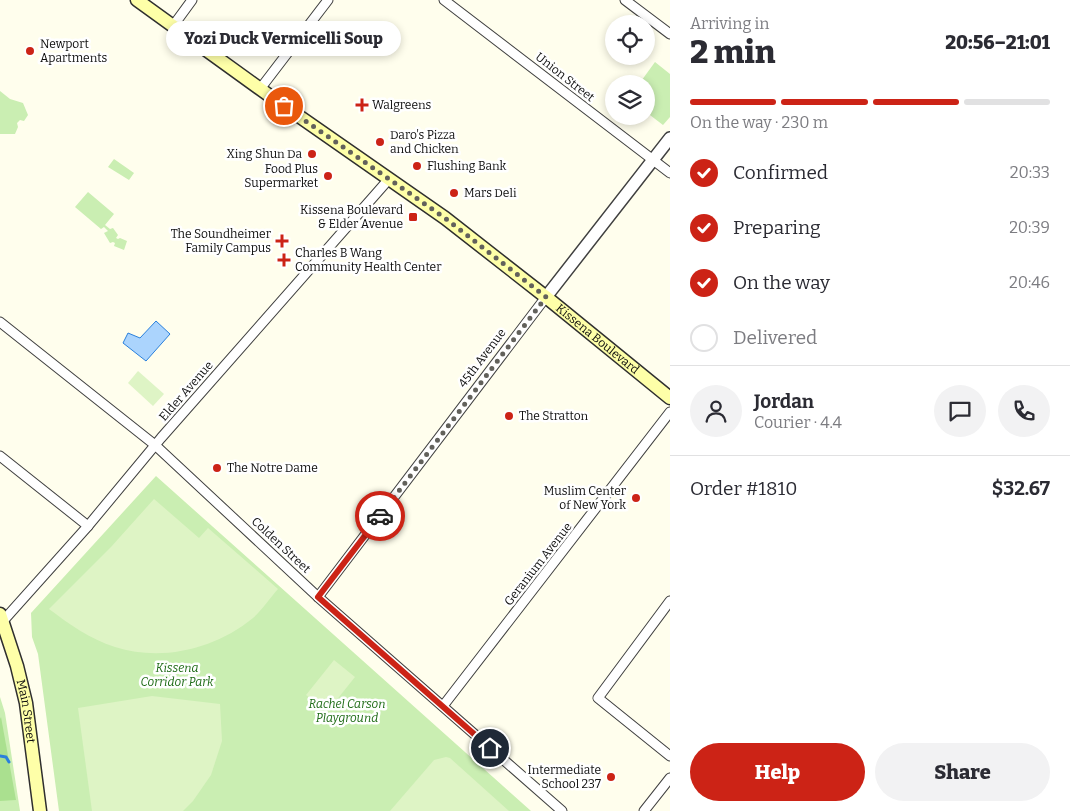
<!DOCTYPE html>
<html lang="en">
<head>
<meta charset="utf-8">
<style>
  body { margin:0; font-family:Bitter,serif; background:#f2f2f3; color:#2b2b33; height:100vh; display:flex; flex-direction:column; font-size:19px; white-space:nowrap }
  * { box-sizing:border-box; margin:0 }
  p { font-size:16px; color:#7c7c81 }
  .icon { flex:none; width:28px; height:28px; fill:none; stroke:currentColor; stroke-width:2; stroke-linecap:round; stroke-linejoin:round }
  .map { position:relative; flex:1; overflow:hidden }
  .sheet { display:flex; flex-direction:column; background:#fff; width:400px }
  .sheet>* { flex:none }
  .buttons { position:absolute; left:605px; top:15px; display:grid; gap:10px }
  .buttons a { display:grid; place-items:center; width:50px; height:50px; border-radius:50%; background:#fff; box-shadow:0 2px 8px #0003; font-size:25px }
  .pin { position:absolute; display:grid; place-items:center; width:42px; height:42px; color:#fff; margin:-21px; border:2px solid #fff; border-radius:50%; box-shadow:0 1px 5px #0007 }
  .courier { position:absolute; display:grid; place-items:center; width:50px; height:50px; margin:-25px; border:4px solid #cc2316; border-radius:50%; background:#fff; color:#222; box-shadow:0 1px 6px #0007 }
  .bubble { position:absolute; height:35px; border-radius:18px; background:#fff; box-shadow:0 2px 8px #0003; font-size:16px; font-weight:800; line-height:35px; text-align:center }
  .headline em { font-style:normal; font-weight:800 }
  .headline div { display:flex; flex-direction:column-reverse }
  .headline { display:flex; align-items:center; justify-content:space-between; height:85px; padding:0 20px }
  h1 { font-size:32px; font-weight:800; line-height:38px }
  .bar { display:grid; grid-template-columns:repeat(4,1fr); gap:8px 5px; align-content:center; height:60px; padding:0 20px }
  .bar i { height:6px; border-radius:4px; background:#e1e1e2 }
  .bar .current { background:#cc2316 }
  .bar p { grid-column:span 4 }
  .line { display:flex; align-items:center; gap:12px; padding:0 20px; border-top:1px solid #e1e1e2 }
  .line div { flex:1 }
  .round { display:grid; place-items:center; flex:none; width:52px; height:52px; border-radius:26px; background:#f2f2f3 }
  ol { padding:0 20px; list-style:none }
  li { display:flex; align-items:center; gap:15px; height:55px }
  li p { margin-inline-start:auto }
  li .icon { padding:5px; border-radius:50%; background:#cc2316; color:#fff; stroke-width:4 }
  li:last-child { color:#7c7c81 }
  li i { width:28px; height:28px; border:2px solid #e1e1e2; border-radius:50% }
  .primary-button { display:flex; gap:10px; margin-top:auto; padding:10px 20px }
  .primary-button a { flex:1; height:58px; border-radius:30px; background:#cc2316; color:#fff; font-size:20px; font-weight:800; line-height:58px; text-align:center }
  .primary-button a+a { background:#f2f2f3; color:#2b2b33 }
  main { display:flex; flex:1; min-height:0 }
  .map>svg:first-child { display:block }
  .green { fill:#caeeb2 }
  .forest { fill:#aae08f }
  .pitch { fill:#def4c5 }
  .water { fill:#abd4fd; stroke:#2a80dc }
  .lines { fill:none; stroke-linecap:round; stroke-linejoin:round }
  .stream { stroke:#2a80dc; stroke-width:3 }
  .minor-casing { stroke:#404040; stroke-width:11 }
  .tertiary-casing { stroke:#404040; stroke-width:14 }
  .secondary-casing { stroke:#2f2f2f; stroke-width:15 }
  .minor { stroke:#fff; stroke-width:9 }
  .tertiary { stroke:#fff; stroke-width:11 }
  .secondary { stroke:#feffa8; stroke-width:12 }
  .done { stroke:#62615b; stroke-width:5; stroke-dasharray:0 9 }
  .route { stroke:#cc2316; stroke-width:6 }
  .poi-dot { fill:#cc2316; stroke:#fff; stroke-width:2 }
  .labels { text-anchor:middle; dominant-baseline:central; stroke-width:5; stroke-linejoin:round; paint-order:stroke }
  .poi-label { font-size:12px; fill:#0d0d0d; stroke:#fff; text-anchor:start }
  .street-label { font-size:12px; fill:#0d0d0d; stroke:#fff }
  .park-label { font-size:12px; font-style:italic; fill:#1e6b16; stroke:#fff }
</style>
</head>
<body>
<main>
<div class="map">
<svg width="670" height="811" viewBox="0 0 670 811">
  <rect width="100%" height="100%" fill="#fffeed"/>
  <g class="green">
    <path d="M 655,62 L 670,74 L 670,117 L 663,125 L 646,112 L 646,84 L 639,84 Z"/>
    <path d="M 0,91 L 10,99 L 23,103 L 28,115 L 24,121 L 20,120 L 17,123 L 18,127 L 15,134 L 0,134 Z"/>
    <path d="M 114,159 L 134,173 L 129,180 L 108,167 Z"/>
    <path d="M 88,192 L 114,214 L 105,225 L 110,229 L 113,228 L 118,235 L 116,238 L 118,239 L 120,238 L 127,241 L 124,250 L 114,246 L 115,243 L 113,242 L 110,243 L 104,233 L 108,231 L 104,227 L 101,229 L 75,207 Z"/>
    <path d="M 156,476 L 531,811 L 59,811 L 38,654 L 32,637 L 31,613 Z"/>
    <path d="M 0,697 L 5,713 L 20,811 L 0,811 Z"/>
  </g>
  <path class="forest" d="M 1,717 L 16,800 L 0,801 L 0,719 Z"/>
  <g class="pitch">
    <path d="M 138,371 L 164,394 L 153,406 L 128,383 Z"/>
    <path d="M 154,499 L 199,538 L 208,528 L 278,589 C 270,598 262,610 253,618 C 215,649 162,662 115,647 C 90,639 69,624 49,609 L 111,547 Z"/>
    <path d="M 334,660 L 355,677 L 327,712 L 306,695 Z"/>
    <path d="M 152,696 L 220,704 L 222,741 L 211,775 L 193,801 L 183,811 L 92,811 L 78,708 Z"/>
    <path d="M 446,757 L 450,758 L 509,811 L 390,811 L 434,760 Z"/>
  </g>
  <path class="water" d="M 156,321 L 170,334 L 146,361 L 123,343 L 128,333 L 140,338 Z"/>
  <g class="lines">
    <path class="stream" d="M 0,756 L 6,757 L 9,762"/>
    <defs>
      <g id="minor">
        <path d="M 444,0 L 670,173"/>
        <path d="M 625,0 L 670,34"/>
        <path d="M 173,26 L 192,0"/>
        <path d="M 260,89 L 328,0"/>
        <path d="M 0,322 L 155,445 L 318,597 L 562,811"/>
        <path d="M 0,456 L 88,526"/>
        <path d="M 318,597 L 546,297"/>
        <path d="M 670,601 L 598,698 L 670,756"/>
        <path d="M 3,621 L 88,526 L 161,438 L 389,179"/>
        <path d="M 443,706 L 670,412"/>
        <path d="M 644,811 L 670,778"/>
      </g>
      <path id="tertiary" d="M 546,297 L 670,138"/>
      <g id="secondary">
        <path id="s1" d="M 137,0 L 270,96 L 445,218 L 546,297 L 670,398"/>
        <path id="s2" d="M 0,614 L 17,666 L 26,703 L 40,811"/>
      </g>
    </defs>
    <use href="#minor" class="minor-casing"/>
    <use href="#tertiary" class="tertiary-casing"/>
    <use href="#secondary" class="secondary-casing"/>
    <use href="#minor" class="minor"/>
    <use href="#tertiary" class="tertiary"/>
    <use href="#secondary" class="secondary"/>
  </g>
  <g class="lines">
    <path class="done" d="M 284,106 L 445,218 L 546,297 L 380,516"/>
    <path class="route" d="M 380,516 L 318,597 L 490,748"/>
  </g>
  <g class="poi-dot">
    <circle cx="30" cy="51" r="5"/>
    <path d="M359.5 97.5h5v5h5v5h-5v5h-5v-5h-5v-5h5z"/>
    <circle cx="380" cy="142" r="5"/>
    <circle cx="312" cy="154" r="5"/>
    <circle cx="417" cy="166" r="5"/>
    <circle cx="328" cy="176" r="5"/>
    <circle cx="454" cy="193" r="5"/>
    <rect x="408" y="212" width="10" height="10" rx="2.5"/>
    <path d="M279.5 233.5h5v5h5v5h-5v5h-5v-5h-5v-5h5z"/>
    <path d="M281.5 252.5h5v5h5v5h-5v5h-5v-5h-5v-5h5z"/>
    <circle cx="509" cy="416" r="5"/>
    <circle cx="217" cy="468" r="5"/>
    <circle cx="636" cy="498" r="5"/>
    <circle cx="611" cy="777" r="5"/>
  </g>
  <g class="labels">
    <g class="poi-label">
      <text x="40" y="44">Newport<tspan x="40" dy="14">Apartments</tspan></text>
      <text x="372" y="105">Walgreens</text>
      <text x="390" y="135">Daro's Pizza<tspan x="390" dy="14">and Chicken</tspan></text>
      <text x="302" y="154" text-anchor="end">Xing Shun Da</text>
      <text x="427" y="166">Flushing Bank</text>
      <text x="318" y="169" text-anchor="end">Food Plus<tspan x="318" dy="14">Supermarket</tspan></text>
      <text x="464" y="193">Mars Deli</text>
      <text x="403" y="210" text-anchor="end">Kissena Boulevard<tspan x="403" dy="14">&amp; Elder Avenue</tspan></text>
      <text x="271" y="234" text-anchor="end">The Soundheimer<tspan x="271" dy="14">Family Campus</tspan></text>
      <text x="295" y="253">Charles B Wang<tspan x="295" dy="14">Community Health Center</tspan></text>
      <text x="519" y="416">The Stratton</text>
      <text x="227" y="468">The Notre Dame</text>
      <text x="626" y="491" text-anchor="end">Muslim Center<tspan x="626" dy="14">of New York</tspan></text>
      <text x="601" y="770" text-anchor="end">Intermediate<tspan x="601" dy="14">School 237</tspan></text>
    </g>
    <g class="street-label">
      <text transform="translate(565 77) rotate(38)">Union Street</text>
      <text stroke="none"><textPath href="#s1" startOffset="572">Kissena Boulevard</textPath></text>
      <text transform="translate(482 358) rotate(-53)">45th Avenue</text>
      <text transform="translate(186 391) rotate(-49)">Elder Avenue</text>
      <text transform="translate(281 545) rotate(43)">Colden Street</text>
      <text transform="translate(538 564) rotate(-52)">Geranium Avenue</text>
      <text stroke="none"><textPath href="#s2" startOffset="101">Main Street</textPath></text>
    </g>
    <g class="park-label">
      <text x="177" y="668">Kissena<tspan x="177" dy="14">Corridor Park</tspan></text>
      <text x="347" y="704">Rachel Carson<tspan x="347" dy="14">Playground</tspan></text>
    </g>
  </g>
</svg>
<div class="buttons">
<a><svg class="icon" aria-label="locate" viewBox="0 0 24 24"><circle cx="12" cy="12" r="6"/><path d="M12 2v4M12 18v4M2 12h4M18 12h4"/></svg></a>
<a><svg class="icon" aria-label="layers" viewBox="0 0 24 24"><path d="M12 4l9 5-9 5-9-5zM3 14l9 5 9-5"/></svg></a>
</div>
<div class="pin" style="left:284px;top:106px;background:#ea580c"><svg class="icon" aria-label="bag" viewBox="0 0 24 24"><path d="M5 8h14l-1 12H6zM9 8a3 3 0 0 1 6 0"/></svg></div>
<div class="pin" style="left:490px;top:748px;background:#1f2937"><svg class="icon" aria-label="home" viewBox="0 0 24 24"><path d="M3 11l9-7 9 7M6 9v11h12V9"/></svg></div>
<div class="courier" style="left:380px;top:516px"><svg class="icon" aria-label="car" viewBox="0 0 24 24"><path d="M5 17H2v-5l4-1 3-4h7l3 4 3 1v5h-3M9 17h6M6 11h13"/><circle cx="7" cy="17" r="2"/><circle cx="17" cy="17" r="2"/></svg></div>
<div class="bubble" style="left:166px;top:21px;width:235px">Yozi Duck Vermicelli Soup</div>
</div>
<section class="sheet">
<div class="headline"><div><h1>2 min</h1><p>Arriving in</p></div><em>20:56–21:01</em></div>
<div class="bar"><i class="current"></i><i class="current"></i><i class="current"></i><i></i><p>On the way · 230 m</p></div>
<ol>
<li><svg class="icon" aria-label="check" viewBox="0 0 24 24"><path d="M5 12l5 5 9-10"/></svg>Confirmed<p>20:33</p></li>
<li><svg class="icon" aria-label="check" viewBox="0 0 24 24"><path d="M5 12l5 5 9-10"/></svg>Preparing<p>20:39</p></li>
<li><svg class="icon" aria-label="check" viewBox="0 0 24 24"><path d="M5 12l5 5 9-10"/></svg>On the way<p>20:46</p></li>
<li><i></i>Delivered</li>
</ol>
<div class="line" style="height:90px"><a class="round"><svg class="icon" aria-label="person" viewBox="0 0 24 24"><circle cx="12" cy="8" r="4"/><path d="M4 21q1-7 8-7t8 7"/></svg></a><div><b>Jordan</b><p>Courier · 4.4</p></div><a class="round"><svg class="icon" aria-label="chat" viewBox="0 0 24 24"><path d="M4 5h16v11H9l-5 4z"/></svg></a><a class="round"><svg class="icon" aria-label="phone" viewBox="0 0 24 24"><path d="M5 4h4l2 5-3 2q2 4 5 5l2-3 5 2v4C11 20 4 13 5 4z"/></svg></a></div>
<div class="line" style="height:65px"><div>Order #1810</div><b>$32.67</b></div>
<div class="primary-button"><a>Help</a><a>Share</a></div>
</section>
</main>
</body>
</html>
